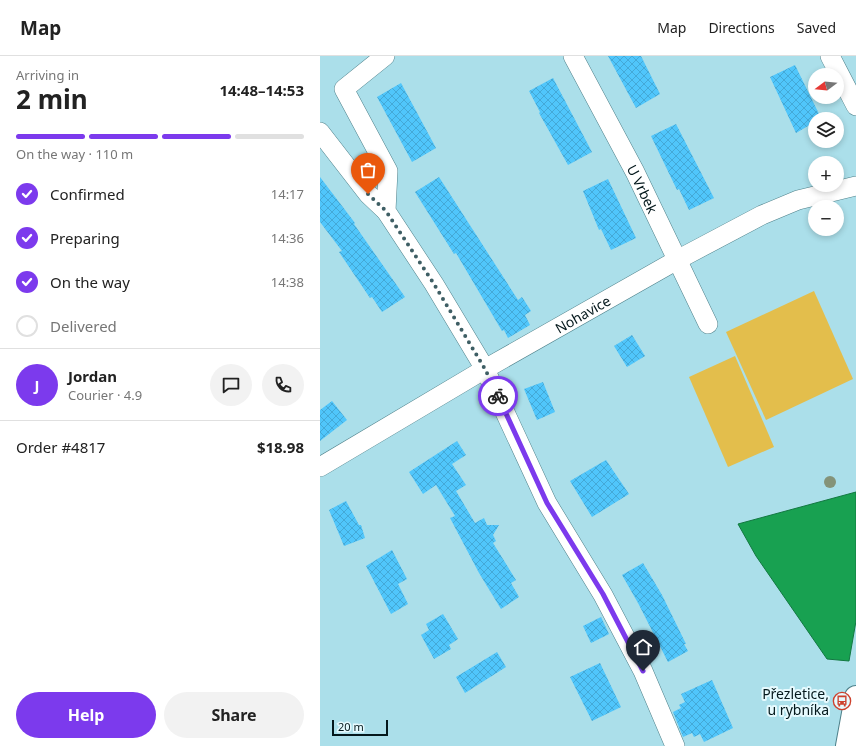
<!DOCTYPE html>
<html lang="en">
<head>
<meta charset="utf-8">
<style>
  body { margin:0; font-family:"Noto Sans",sans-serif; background:#f2f2f2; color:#222; height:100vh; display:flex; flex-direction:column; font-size:15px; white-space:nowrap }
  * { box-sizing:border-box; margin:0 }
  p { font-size:13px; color:#767676 }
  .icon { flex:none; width:22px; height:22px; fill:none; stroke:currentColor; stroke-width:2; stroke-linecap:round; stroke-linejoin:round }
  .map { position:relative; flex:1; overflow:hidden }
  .drawer { display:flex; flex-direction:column; background:#fff; width:320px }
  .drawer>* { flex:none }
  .needle { width:26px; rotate:254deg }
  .tools { position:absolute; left:488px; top:12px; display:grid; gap:8px }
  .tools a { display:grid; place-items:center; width:36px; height:36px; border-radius:50%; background:#fff; box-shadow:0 2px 6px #0003; font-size:20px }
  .scale { position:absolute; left:12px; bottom:10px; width:56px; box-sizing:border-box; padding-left:4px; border:2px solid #04181c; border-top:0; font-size:11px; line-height:14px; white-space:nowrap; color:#04181c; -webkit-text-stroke:3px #e6fafe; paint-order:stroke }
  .pin { position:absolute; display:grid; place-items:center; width:34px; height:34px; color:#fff; margin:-41px -17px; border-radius:50% 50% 50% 0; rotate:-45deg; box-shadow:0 0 4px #0007 }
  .pin .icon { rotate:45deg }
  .courier { position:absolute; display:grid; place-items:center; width:40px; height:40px; margin:-20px; border:3px solid #7c3aed; border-radius:50%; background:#fff; color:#222; box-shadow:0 1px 5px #0007 }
  .overview em { font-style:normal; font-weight:700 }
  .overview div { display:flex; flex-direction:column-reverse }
  .overview { display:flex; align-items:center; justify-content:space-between; height:68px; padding:0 16px }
  h1 { font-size:26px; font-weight:700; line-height:30px }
  .bar { display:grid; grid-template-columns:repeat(4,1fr); gap:6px 4px; align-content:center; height:48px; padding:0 16px }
  .bar i { height:5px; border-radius:3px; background:#e0e0e0 }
  .bar .selected { background:#7c3aed }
  .bar p { grid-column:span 4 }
  .line { display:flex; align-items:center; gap:10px; padding:0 16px; border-top:1px solid #e0e0e0 }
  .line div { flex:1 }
  .round { display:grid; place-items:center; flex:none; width:42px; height:42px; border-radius:21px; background:#f2f2f2 }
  ol { padding:0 16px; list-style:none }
  li { display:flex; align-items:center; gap:12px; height:44px }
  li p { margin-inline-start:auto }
  li .icon { padding:4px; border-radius:50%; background:#7c3aed; color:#fff; stroke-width:4 }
  li:last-child { color:#767676 }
  li i { width:22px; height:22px; border:2px solid #e0e0e0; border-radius:50% }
  .action { display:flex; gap:8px; margin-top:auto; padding:8px 16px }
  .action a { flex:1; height:46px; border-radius:24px; background:#7c3aed; color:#fff; font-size:16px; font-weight:700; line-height:46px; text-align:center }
  .action a+a { background:#f2f2f2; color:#222 }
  header { display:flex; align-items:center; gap:24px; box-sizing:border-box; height:56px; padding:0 20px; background:#fff; border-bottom:1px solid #e0e0e0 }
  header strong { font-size:19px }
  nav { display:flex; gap:22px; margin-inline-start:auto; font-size:14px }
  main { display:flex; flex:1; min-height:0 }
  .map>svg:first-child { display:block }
  .green { fill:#e3be4c }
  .water { fill:#18a151; stroke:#127841 }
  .building { fill:url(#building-cross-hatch) }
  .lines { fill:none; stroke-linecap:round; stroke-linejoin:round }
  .minor-casing { stroke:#4e808a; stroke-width:20 }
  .tertiary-casing { stroke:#4e808a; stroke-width:24 }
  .minor { stroke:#fff; stroke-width:19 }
  .tertiary { stroke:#fff; stroke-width:22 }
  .tree { fill:#849379 }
  .done { stroke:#3e5e64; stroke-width:4; stroke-dasharray:0 7.2 }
  .route { stroke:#7c3aed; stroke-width:5 }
  .labels { text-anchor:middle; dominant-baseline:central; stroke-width:4; stroke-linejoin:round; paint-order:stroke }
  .street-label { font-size:14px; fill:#04181c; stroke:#e6fafe }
  .poi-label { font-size:14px; fill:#04181c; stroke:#e6fafe; text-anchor:end }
</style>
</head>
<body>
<header>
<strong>Map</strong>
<nav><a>Map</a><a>Directions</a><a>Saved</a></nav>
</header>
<main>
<section class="drawer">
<div class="overview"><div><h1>2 min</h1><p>Arriving in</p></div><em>14:48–14:53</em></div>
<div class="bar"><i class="selected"></i><i class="selected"></i><i class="selected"></i><i></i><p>On the way · 110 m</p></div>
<ol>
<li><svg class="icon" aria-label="check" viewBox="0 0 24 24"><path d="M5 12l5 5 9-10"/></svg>Confirmed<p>14:17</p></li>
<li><svg class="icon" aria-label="check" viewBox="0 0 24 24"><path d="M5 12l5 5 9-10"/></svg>Preparing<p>14:36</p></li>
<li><svg class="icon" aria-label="check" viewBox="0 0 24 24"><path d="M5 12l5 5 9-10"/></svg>On the way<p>14:38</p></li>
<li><i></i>Delivered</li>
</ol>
<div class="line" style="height:72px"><b class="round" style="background:#7c3aed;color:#fff">J</b><div><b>Jordan</b><p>Courier · 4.9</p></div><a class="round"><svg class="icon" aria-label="chat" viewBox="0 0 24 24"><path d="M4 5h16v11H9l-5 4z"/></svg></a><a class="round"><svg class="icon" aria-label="phone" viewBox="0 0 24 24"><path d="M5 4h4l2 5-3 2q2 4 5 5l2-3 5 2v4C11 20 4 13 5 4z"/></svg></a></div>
<div class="line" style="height:52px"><div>Order #4817</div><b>$18.98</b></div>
<div class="action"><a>Help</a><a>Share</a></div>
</section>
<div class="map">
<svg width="536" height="690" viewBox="0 0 536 690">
  <defs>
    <pattern id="building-cross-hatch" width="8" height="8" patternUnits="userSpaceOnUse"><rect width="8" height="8" fill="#50c6fb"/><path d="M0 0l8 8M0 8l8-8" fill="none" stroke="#44a9d7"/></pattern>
  </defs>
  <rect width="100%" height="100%" fill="#abdfea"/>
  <g class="green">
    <path d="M 494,235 L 533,323 L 446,364 L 406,276 Z"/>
    <path d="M 415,300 L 454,391 L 408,411 L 369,321 Z"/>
  </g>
  <path class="water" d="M 536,436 L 536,565 L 529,605 L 507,603 L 436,500 L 418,468 Z"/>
  <g class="building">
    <path d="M 288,0 L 321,0 L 340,38 L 316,52 Z"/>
    <path d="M 475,9 L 501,62 L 495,63 L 495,66 L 476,77 L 450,21 Z"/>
    <path d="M 233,22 L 272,96 L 248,109 L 219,57 L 220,56 L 209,35 Z"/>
    <path d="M 81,27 L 116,92 L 92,106 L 57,41 Z"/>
    <path d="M 356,68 L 394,142 L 369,154 L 359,133 L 357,134 L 331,80 Z"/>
    <path d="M 0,121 L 35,167 L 34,168 L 85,241 L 62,256 L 52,241 L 50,242 L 19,196 L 22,195 L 0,166 Z"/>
    <path d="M 119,121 L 198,244 L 202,241 L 211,255 L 205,259 L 210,269 L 188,282 L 184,274 L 182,275 L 136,197 L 134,198 L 95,136 Z"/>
    <path d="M 288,123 L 316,182 L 291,194 L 281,173 L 279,174 L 263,135 Z"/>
    <path d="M 312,279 L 325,300 L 307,311 L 294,290 Z"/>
    <path d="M 223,326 L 235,356 L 217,364 L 204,333 Z"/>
    <path d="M 12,345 L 27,364 L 0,385 L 0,354 Z"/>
    <path d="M 137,385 L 146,399 L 132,408 L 146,429 L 136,435 L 155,467 L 164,462 L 167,469 L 179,469 L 173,479 L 176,485 L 173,487 L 196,524 L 191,527 L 199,541 L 181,553 L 159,517 L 130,462 L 135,460 L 116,429 L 103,438 L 89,416 Z"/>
    <path d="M 286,404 L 309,438 L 272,461 L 250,425 Z"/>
    <path d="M 26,445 L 39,469 L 41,469 L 45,482 L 24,490 L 9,454 Z"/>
    <path d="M 72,494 L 87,523 L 78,528 L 88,548 L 71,558 L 46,510 Z"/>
    <path d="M 323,507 L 342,539 L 366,588 L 364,588 L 368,595 L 348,606 L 318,547 L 302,519 Z"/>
    <path d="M 123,558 L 138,583 L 129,589 L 131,593 L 114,603 L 101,579 L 109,574 L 106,568 Z"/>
    <path d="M 281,561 L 289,578 L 271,587 L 263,570 Z"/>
    <path d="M 177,596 L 186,611 L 145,637 L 136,621 Z"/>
    <path d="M 280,607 L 301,651 L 272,665 L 250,621 Z"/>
    <path d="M 392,624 L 413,672 L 384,686 L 380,678 L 374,681 L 372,677 L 363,681 L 353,656 L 361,652 L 359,649 L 365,646 L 361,638 Z"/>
  </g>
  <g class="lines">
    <defs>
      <g id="minor">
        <path d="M 65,0 L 24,33 L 68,115 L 66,155 L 114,228 L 165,313 L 227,447 L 283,539 L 323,615 L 355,690"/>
        <path id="s1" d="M 253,0 L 315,116 L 388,268"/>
        <path d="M 510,0 L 536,50"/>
        <path d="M 0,76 L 48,138 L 66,155"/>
        <path id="s2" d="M 0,411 L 165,313 L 357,204 L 442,159 L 478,144 L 536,130"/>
      </g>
      <path id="tertiary" d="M 527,690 L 536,641"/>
    </defs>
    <use href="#minor" class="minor-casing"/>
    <use href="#tertiary" class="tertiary-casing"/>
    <use href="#minor" class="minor"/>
    <use href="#tertiary" class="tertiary"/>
  </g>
  <circle class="tree" cx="510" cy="426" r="6"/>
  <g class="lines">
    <path class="done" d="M 48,138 L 66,155 L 114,228 L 165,313 L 178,340"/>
    <path class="route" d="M 178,340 L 227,447 L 283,538 L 323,615"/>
  </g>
  <defs>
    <symbol id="bus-ring" viewBox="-11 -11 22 22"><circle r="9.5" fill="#e6fafe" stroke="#cd412d" stroke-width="1.5"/><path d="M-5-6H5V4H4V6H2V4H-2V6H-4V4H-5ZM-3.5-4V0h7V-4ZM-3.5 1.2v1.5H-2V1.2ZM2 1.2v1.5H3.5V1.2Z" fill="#cd412d"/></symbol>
  </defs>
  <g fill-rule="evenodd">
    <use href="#bus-ring" x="512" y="635" width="20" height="20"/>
  </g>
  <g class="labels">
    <g class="street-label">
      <text stroke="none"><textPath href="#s1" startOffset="150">U Vrbek</textPath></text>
      <text stroke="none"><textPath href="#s2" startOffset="304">Nohavice</textPath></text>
    </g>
    <g class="poi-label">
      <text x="509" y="637">Přezletice,<tspan x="509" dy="16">u rybníka</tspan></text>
    </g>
  </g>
</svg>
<div class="tools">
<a><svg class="needle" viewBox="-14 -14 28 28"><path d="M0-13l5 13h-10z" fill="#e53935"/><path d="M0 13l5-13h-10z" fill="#767676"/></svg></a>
<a><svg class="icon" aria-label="layers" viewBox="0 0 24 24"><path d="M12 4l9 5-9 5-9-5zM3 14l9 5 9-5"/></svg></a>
<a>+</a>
<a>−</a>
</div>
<div class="scale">20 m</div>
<div class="pin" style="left:48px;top:138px;background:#ea580c"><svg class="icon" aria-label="bag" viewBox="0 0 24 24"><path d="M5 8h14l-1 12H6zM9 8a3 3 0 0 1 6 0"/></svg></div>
<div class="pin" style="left:323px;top:615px;background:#1f2937"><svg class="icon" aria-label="home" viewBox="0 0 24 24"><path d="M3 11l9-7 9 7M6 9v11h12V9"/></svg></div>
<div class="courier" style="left:178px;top:340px"><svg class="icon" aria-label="bike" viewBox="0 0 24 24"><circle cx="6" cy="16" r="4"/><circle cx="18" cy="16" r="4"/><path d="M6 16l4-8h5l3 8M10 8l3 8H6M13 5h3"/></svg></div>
</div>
</main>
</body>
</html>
